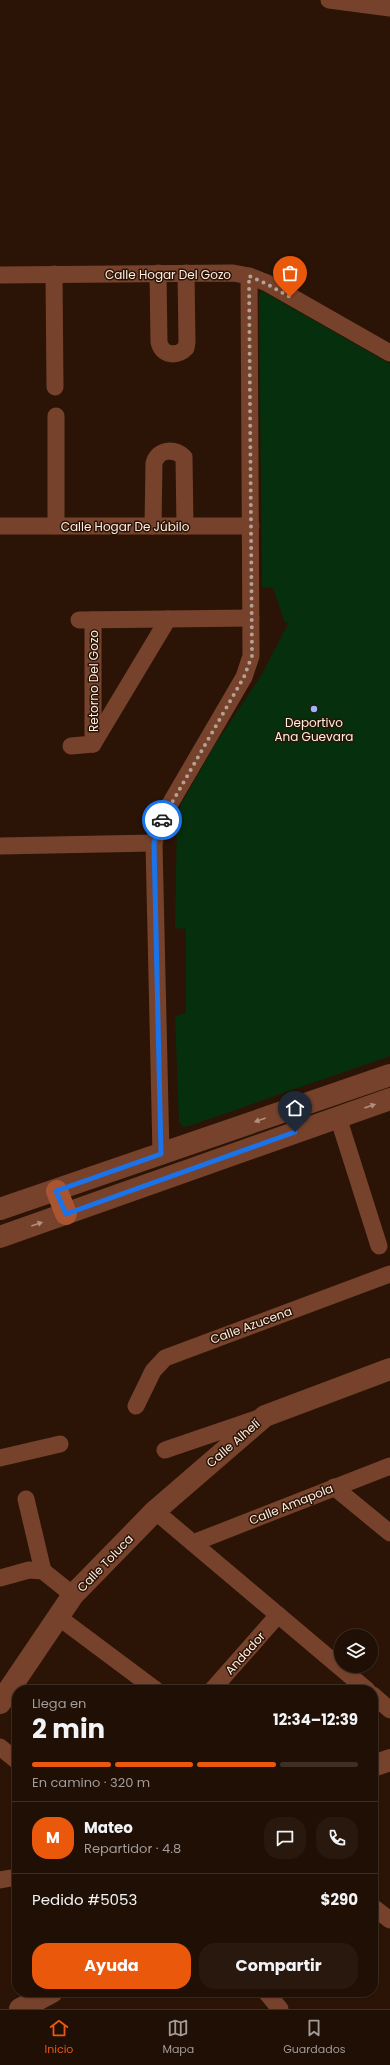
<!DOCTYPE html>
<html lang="es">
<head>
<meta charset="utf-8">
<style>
  body { margin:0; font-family:Poppins,sans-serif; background:#28180e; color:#f1f3f6; height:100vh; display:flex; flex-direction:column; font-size:15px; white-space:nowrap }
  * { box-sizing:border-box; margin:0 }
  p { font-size:13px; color:#a29c9a }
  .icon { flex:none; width:22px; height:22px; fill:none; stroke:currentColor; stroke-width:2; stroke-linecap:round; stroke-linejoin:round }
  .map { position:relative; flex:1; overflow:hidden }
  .details { position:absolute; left:12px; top:1685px; width:366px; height:312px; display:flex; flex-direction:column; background:#200f04; border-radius:16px; box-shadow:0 1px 3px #0004,0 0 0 1px #3d2f26 }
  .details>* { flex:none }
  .buttons { position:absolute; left:334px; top:1629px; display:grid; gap:8px }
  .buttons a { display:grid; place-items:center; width:44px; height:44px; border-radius:50%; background:#200f04; box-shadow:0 1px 3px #0004,0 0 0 1px #3d2f26; font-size:20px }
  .pin { position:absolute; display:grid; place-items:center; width:34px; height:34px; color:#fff; margin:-41px -17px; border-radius:50% 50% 50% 0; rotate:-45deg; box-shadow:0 0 4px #0007 }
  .pin .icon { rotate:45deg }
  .courier { position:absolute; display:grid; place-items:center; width:40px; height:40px; margin:-20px; border:3px solid #1a73e8; border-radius:50%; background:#fff; color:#222; box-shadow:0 1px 5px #0007 }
  .head em { font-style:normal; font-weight:700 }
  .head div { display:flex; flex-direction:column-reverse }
  .head { display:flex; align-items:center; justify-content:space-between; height:68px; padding:0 20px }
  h1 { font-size:26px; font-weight:700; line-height:30px }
  .bar { display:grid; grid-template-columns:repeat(4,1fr); gap:6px 4px; align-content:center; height:48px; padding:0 20px }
  .bar i { height:5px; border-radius:3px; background:#3d2f26 }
  .bar .active { background:#ea580c }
  .bar p { grid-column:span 4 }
  .line { display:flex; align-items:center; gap:10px; padding:0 20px; border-top:1px solid #3d2f26 }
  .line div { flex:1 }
  .round { display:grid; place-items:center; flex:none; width:42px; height:42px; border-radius:16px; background:#28180e }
  .primary-button { display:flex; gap:8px; margin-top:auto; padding:8px 20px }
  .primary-button a { flex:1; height:46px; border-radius:16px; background:#ea580c; color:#fff; font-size:16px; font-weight:700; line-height:46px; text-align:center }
  .primary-button a+a { background:#28180e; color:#f1f3f6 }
  .menu { display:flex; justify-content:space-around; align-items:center; height:56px; border-top:1px solid #3d2f26; background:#200f04; font-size:11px; color:#a29c9a }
  .menu a { display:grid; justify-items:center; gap:2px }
  .menu .active { color:#ea580c }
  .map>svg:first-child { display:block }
  .green { fill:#06300d }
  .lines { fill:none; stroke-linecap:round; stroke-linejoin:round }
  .minor { stroke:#76422c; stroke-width:17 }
  .tertiary { stroke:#76422c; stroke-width:22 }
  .secondary { stroke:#aa5531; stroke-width:22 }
  .oneway { fill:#b38f7f }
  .done { stroke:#b4a296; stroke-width:4; stroke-dasharray:0 7.2 }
  .route { stroke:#1a73e8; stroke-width:5 }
  .poi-dot { fill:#94b7fd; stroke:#2b1405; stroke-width:1.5 }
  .labels { text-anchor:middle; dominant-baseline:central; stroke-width:3; stroke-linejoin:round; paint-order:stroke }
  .street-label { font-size:12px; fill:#feeee4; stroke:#2b1405 }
  .poi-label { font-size:12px; fill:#feeee4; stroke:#2b1405 }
</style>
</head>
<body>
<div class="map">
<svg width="390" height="2009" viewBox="0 0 390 2009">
  <rect width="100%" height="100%" fill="#2b1405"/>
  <path class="green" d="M 262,291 L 390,364 L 390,1056 L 189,1126 L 183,1127 L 179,1122 L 175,1016 L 186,1013 L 186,929 L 175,928 L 177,819 L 181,804 L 216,743 L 262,674 L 289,622 L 285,623 L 273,588 L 262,587 L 259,295 Z"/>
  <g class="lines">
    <g class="minor">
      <path d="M 329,0 L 390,8"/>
      <path d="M 158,273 L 159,342 C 162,356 177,357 186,348 L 187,342 L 186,273"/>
      <path d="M 54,274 L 55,387"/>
      <path d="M 0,275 L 233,273 L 249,276 L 267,283 L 390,353"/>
      <path d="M 56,416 L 56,526"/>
      <path d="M 0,526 L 251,526"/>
      <path d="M 153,526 L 154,463 C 158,449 174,448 184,457 L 185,526"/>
      <path d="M 79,620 L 251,618"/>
      <path d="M 93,620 L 93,744"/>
      <path d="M 93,744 L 168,619"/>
      <path d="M 71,746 L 93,744"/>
      <path d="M 0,846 L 154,843"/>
      <path d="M 338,1117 L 379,1246"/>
      <path d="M 161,1154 L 154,843 L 159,826 L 167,809 L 244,677 L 251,656 L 249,276"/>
      <path d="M 136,1406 L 153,1371 L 165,1358 L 390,1274"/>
      <path d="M 165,1450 L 259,1418"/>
      <path d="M 0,1458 L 60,1444"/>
      <path d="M 334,1487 L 390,1533"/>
      <path d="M 26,1499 L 43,1571"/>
      <path d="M 155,1511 L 367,1690"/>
      <path d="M 193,1543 L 390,1466"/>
      <path d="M 0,1578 L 29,1570 L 43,1571 L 73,1595"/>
      <path d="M 57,1616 L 156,1690"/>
      <path d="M 212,1690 L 278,1615"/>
      <path d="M 373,1695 L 390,1710"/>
      <path d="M 0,1747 L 17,1761"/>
      <path d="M 0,1880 L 17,1877"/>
      <path d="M 373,1907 L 390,1920"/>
      <path d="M 266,1992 L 280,2009"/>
    </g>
    <g class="tertiary">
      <path d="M 0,1209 L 390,1075"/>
      <path d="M 0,1237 L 390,1099"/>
      <path d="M 0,1703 L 73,1595 L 155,1511 L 265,1416 L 390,1369"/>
      <path d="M 373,1766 L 390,1760"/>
      <path d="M 20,2009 L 52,1992"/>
    </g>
    <path class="secondary" d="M 57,1191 L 66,1214"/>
  </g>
  <defs><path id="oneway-solid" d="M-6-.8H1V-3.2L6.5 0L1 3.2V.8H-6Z"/></defs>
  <g class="oneway">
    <use href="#oneway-solid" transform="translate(370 1106) rotate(-19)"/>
    <use href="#oneway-solid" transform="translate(260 1120) rotate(161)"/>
    <use href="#oneway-solid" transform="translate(37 1224) rotate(-19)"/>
  </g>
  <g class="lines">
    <path class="done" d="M 162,820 L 244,677 L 252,656 L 249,276 L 267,284 L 290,297"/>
    <path class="route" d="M 162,820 L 154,843 L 161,1154 L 56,1191 L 66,1214 L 295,1132"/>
  </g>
  <circle class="poi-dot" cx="314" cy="709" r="4"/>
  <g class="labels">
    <g class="street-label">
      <text x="168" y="274">Calle Hogar Del Gozo</text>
      <text x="125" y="526">Calle Hogar De Júbilo</text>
      <text transform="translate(93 681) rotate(-90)">Retorno Del Gozo</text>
      <text transform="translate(251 1325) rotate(-20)">Calle Azucena</text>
      <text transform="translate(233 1443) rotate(-41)">Calle Alhelí</text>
      <text transform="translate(291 1504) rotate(-22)">Calle Amapola</text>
      <text transform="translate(105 1563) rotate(-46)">Calle Toluca</text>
      <text transform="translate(245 1653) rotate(-48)">Andador</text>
    </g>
    <g class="poi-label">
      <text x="314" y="722">Deportivo<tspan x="314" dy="14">Ana Guevara</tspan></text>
    </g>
  </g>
</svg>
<div class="buttons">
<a><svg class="icon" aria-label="layers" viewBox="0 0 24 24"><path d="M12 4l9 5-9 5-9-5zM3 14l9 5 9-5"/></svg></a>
</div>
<div class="pin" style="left:290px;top:297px;background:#ea580c"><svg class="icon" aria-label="bag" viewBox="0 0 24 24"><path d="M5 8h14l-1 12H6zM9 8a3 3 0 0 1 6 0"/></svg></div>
<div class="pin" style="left:295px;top:1132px;background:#1f2937"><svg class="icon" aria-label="home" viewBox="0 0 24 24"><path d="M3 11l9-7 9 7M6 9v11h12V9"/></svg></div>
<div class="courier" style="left:162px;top:820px"><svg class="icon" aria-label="car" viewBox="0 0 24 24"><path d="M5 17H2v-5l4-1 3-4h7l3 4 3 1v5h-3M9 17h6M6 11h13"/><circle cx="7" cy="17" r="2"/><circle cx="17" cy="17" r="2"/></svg></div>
<section class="details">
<div class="head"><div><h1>2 min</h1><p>Llega en</p></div><em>12:34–12:39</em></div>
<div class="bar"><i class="active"></i><i class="active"></i><i class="active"></i><i></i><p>En camino · 320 m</p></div>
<div class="line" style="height:72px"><b class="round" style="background:#ea580c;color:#fff">M</b><div><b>Mateo</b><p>Repartidor · 4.8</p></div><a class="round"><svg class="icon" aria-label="chat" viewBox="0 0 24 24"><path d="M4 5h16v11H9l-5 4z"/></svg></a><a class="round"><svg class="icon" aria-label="phone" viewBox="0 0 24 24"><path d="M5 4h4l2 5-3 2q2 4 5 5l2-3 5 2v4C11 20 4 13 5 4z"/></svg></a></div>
<div class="line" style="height:52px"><div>Pedido #5053</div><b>$290</b></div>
<div class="primary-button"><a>Ayuda</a><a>Compartir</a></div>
</section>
</div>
<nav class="menu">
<a class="active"><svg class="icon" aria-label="home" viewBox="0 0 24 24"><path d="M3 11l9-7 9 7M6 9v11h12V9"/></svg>Inicio</a>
<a><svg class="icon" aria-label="map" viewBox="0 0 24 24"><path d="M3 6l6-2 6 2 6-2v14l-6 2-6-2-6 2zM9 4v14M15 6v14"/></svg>Mapa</a>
<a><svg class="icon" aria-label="saved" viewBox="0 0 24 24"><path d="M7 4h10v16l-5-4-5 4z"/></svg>Guardados</a>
</nav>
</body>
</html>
